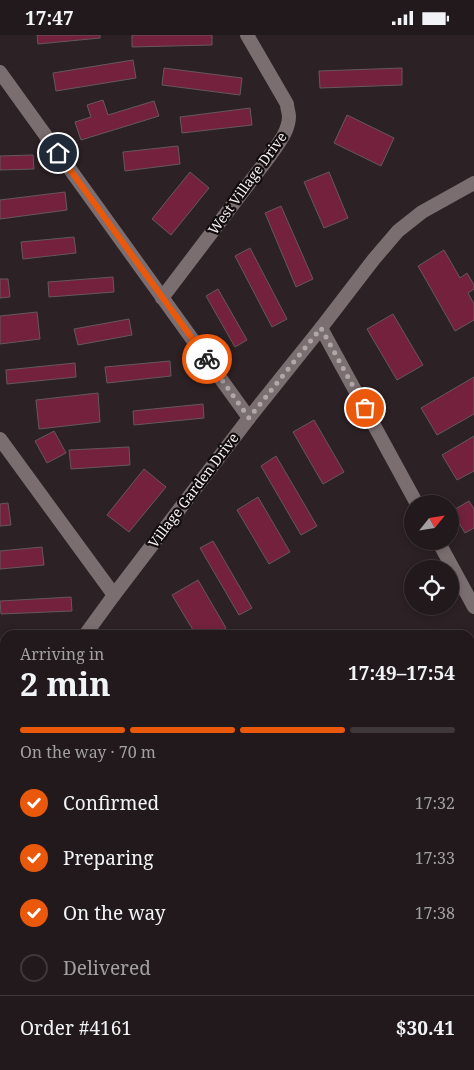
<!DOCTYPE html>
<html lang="en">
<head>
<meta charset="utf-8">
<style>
  body { margin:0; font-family:"Noto Serif",serif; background:#2d2628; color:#f1f3f6; height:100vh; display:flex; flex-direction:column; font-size:19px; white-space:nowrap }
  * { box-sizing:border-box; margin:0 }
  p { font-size:16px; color:#a2a0a3 }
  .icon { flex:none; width:28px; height:28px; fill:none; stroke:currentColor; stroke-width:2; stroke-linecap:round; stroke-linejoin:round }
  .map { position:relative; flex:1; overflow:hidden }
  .drawer { position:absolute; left:0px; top:595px; width:475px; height:440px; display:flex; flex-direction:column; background:#21191b; border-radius:15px 15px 0 0; box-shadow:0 2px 8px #0003,0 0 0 1px #3e383a }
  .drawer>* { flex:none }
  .needle { width:32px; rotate:60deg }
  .tools { position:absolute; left:404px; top:460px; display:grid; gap:10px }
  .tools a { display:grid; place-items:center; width:55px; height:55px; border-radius:50%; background:#21191b; box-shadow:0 2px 8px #0003,0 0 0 1px #3e383a; font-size:25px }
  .pin { position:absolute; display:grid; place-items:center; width:42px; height:42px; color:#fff; margin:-21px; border:2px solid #fff; border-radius:50%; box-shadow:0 1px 5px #0007 }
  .courier { position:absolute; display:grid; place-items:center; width:50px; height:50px; margin:-25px; border:4px solid #ea580c; border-radius:50%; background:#fff; color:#222; box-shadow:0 1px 6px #0007 }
  .summary em { font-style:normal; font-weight:700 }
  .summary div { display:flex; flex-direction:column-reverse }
  .summary { display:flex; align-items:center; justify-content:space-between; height:85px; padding:0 20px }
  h1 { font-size:32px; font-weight:700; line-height:38px }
  .bar { display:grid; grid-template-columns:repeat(4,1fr); gap:8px 5px; align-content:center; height:60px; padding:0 20px }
  .bar i { height:6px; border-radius:4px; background:#3e383a }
  .bar .current { background:#ea580c }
  .bar p { grid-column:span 4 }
  .line { display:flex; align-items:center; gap:12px; padding:0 20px; border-top:1px solid #3e383a }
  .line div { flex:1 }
  ol { padding:0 20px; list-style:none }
  li { display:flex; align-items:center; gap:15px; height:55px }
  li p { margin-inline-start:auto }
  li .icon { padding:5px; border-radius:50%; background:#ea580c; color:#fff; stroke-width:4 }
  li:last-child { color:#a2a0a3 }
  li i { width:28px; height:28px; border:2px solid #3e383a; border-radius:50% }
  .status { display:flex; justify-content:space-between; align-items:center; height:35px; padding:0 25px; background:#21191b; direction:ltr }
  .status svg { height:14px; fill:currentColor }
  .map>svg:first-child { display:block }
  .building { fill:#73213d; stroke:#65585b }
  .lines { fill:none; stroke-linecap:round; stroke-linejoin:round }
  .minor { stroke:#7b6e71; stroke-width:14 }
  .done { stroke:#b0a7a9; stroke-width:5; stroke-dasharray:0 9 }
  .route { stroke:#ea580c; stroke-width:6 }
  .labels { text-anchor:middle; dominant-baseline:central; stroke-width:4.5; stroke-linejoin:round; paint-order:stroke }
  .street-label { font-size:14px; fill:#f7eff1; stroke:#110c0d }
</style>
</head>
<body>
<div class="status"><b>17:47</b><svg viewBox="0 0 49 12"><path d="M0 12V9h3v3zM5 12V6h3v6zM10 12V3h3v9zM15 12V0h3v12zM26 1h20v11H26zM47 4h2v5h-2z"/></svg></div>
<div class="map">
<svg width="474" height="1035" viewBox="0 0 474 1035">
  <rect width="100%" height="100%" fill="#2c2124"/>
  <g class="building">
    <path d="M 37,0 L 100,0 L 100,3 L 38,9 Z"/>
    <path d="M 132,0 L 212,0 L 212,10 L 132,12 Z"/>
    <path d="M 133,25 L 136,43 L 56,56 L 53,38 Z"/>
    <path d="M 164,33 L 242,43 L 240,60 L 162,50 Z"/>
    <path d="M 402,33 L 402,50 L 320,53 L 319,36 Z"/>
    <path d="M 103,65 L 108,80 L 154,66 L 159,81 L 81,105 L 75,87 L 91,82 L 87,70 Z"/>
    <path d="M 250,73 L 252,90 L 182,98 L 180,82 Z"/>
    <path d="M 347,80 L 394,103 L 381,131 L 334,108 Z"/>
    <path d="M 178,111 L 180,129 L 125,136 L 123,117 Z"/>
    <path d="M 33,120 L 34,134 L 0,135 L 0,121 Z"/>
    <path d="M 190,137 L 209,153 L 171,200 L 152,184 Z"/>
    <path d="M 329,137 L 348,183 L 324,193 L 304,147 Z"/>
    <path d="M 65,157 L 67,175 L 0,184 L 0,165 Z"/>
    <path d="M 281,171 L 313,244 L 296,252 L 265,178 Z"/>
    <path d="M 74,202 L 76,218 L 23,224 L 21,207 Z"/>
    <path d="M 250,213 L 287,284 L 272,292 L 235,221 Z"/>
    <path d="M 444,215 L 460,243 L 467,238 L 474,250 L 474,254 L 468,258 L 474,269 L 474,285 L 455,296 L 418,231 Z"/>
    <path d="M 113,242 L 114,257 L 49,262 L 48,247 Z"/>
    <path d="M 0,244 L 8,244 L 10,262 L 0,263 Z"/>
    <path d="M 218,254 L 247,305 L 235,312 L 206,261 Z"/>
    <path d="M 37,277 L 40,304 L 0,309 L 0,281 Z"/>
    <path d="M 393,279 L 423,330 L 397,345 L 367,294 Z"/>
    <path d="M 129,284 L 132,300 L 78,310 L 74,294 Z"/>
    <path d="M 170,326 L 171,341 L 107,348 L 105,332 Z"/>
    <path d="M 75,328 L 76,342 L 7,349 L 6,335 Z"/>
    <path d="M 474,342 L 474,379 L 437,400 L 421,373 Z"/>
    <path d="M 98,358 L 100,387 L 39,394 L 36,365 Z"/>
    <path d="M 203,369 L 204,383 L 134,390 L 133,376 Z"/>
    <path d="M 314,385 L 344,437 L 323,449 L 293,397 Z"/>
    <path d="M 54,396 L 66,418 L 47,428 L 35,406 Z"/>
    <path d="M 474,401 L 474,436 L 457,445 L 442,420 Z"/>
    <path d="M 129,412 L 130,430 L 71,434 L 69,415 Z"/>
    <path d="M 276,421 L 317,491 L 301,500 L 261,431 Z"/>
    <path d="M 144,434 L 166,452 L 129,497 L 107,480 Z"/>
    <path d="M 258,462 L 290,517 L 269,529 L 237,475 Z"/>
    <path d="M 469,466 L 474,474 L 474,493 L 465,498 L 452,476 Z"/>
    <path d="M 8,468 L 11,490 L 0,491 L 0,469 Z"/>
    <path d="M 213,506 L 252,573 L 239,580 L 200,513 Z"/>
    <path d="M 42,512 L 44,530 L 0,534 L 0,516 Z"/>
    <path d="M 198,545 L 226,593 L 214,600 L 196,600 L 172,560 Z"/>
    <path d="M 71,562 L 72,576 L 1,579 L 0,566 Z"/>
    <path d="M 5,631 L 5,649 L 0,652 L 0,634 Z"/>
    <path d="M 470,675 L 474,682 L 474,719 L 470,721 Z"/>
    <path d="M 0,748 L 4,748 L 2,786 L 0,786 Z"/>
    <path d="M 470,846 L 474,846 L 474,865 L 470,864 Z"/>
    <path d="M 474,875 L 474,891 L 470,893 L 470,876 Z"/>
    <path d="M 474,925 L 474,942 L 470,943 L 470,927 Z"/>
    <path d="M 102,1030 L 118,1030 L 119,1035 L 102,1035 Z"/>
    <path d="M 144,1030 L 170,1030 L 171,1035 L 145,1035 Z"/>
    <path d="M 193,1030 L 210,1030 L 211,1035 L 194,1035 Z"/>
    <path d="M 229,1030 L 292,1030 L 261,1035 L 230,1035 Z"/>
  </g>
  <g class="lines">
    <g class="minor">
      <path d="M 0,37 L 249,383"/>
      <path d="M 162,263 L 269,122 C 277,110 289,97 289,81 C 289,78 287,73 287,69 L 247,0"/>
      <path d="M 321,293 L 417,469"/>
      <path d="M 0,404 L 114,560"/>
      <path d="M 438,506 L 474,572"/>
      <path d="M 85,600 L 114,560 L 249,383 L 321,293 L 374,224 L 398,196 L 422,177 L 474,148"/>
      <path d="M 0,703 L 5,702"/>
      <path d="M 470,778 L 474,778"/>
      <path d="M 323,1030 L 324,1035"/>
    </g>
  </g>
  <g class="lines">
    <path class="done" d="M 207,324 L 249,383 L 321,293 L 365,373"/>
    <path class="route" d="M 58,118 L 207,324"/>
  </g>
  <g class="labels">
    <g class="street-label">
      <text transform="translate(247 148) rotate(-54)">West Village Drive</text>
      <text transform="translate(193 455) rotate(-53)">Village Garden Drive</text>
    </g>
  </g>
</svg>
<div class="tools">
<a><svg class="needle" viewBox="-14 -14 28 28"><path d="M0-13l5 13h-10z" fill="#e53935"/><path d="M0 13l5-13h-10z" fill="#a2a0a3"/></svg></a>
<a><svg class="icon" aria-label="locate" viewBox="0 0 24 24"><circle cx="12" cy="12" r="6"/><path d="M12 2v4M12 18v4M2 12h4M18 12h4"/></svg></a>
</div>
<div class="pin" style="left:365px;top:373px;background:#ea580c"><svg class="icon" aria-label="bag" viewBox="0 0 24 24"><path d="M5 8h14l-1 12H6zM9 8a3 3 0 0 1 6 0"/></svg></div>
<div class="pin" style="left:58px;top:118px;background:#1f2937"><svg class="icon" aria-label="home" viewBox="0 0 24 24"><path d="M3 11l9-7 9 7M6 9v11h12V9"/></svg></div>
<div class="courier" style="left:207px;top:324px"><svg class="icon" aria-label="bike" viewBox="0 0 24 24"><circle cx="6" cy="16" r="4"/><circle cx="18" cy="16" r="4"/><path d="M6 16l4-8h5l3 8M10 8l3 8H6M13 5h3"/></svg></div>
<section class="drawer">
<div class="summary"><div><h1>2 min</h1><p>Arriving in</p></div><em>17:49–17:54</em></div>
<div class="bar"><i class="current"></i><i class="current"></i><i class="current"></i><i></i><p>On the way · 70 m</p></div>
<ol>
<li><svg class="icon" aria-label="check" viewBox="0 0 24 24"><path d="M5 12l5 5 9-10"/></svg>Confirmed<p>17:32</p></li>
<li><svg class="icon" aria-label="check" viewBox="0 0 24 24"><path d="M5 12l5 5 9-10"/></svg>Preparing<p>17:33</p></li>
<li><svg class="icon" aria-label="check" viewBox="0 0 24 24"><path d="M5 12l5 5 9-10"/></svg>On the way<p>17:38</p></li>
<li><i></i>Delivered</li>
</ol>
<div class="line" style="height:65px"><div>Order #4161</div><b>$30.41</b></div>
</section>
</div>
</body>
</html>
